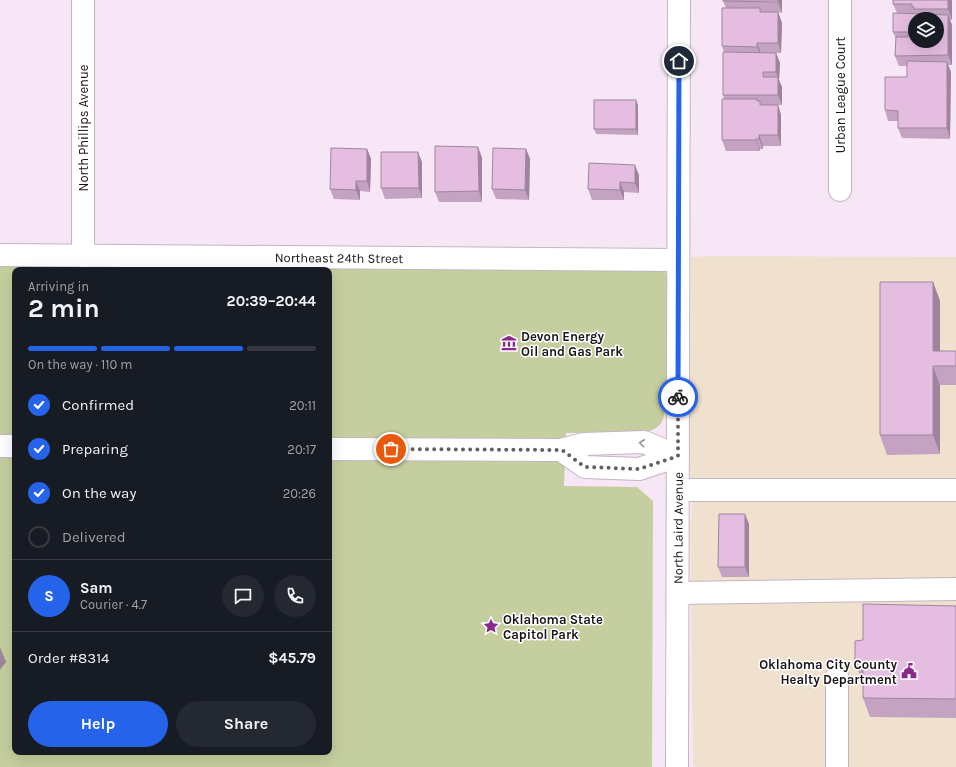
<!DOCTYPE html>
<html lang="en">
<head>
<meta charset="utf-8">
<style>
  body { margin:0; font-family:Karla,sans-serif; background:#242831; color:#f1f3f6; height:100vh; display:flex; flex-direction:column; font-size:15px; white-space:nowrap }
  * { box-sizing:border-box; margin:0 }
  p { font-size:13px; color:#9ea1a6 }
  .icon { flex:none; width:22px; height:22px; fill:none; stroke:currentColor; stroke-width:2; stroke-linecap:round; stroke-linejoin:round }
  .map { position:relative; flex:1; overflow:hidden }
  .details { position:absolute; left:12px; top:267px; width:320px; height:488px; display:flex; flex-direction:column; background:#171b24; border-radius:8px; box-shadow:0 4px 16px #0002 }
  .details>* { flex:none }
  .fabs { position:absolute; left:908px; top:12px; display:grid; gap:8px }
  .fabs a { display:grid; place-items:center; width:36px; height:36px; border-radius:50%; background:#171b24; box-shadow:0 4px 16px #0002; font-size:20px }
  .pin { position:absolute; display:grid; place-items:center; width:34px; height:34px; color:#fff; margin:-17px; border:2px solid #fff; border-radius:50%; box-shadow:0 1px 4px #0007 }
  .courier { position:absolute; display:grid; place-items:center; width:40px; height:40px; margin:-20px; border:3px solid #2563eb; border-radius:50%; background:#fff; color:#222; box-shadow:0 1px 5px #0007 }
  .headline em { font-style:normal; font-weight:700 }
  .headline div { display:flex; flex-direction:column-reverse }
  .headline { display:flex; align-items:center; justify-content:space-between; height:68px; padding:0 16px }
  h1 { font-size:26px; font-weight:700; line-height:30px }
  .bar { display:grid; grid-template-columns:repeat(4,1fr); gap:6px 4px; align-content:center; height:48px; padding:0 16px }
  .bar i { height:5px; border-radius:3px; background:#363941 }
  .bar .current { background:#2563eb }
  .bar p { grid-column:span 4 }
  .line { display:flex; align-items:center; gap:10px; padding:0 16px; border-top:1px solid #363941 }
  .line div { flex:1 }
  .round { display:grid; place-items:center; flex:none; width:42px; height:42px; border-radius:21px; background:#242831 }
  ol { padding:0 16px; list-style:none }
  li { display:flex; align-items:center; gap:12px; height:44px }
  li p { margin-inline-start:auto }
  li .icon { padding:4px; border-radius:50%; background:#2563eb; color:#fff; stroke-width:4 }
  li:last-child { color:#9ea1a6 }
  li i { width:22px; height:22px; border:2px solid #363941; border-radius:50% }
  .cta { display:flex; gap:8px; margin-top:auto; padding:8px 16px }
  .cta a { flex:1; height:46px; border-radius:24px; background:#2563eb; color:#fff; font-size:16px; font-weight:700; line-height:46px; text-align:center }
  .cta a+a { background:#242831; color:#f1f3f6 }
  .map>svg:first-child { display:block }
  .commercial { fill:#efe1ce }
  .green { fill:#c5ce9e; fill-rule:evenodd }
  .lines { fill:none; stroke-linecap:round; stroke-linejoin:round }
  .minor-casing { stroke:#c4b5c3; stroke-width:24 }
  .minor { stroke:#fff; stroke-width:22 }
  .wall { fill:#c4a3c2 }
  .shaded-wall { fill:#a0849e }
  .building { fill:#e4bde1; stroke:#a0849e; fill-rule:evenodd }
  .oneway { stroke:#989597 }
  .done { stroke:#675d66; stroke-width:4; stroke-dasharray:0 7.2 }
  .route { stroke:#2563eb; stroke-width:5 }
  .labels { text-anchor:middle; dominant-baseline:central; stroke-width:3; stroke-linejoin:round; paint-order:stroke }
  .street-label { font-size:13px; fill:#191318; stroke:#fff }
  .poi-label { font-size:13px; font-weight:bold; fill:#191318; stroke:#fff; text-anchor:start }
</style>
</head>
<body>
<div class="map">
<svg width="956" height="767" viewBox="0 0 956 767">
  <rect width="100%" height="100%" fill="#f7e7f6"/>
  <path class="commercial" d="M 709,256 L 956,257 L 956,767 L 696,767 L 693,764 L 690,523 L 692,517 L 690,469 L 691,257 Z"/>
  <path class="green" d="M 0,263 L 659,266 L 665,271 L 668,280 L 666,405 C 663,423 663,426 645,433 L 566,433 L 564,486 L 637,487 L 653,501 L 652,767 L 0,767 ZM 15,270 L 329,270 L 329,752 L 15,752 Z"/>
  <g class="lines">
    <defs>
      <g id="minor">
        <path d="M 83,0 L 83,256"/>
        <path d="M 840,0 L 840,190"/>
        <path id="s1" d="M 0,255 L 678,260"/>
        <path d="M 0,446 L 15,446"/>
        <path d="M 329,449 L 561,450 L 584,444 L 644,442 L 678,456"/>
        <path d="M 561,450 L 585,467 L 639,469 L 678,456"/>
        <path d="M 678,490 L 956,490"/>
        <path d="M 678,593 L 956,589"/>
        <path id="s2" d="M 677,767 L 679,0"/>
        <path d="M 837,767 L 837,676"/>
      </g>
    </defs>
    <use href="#minor" class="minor-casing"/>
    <use href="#minor" class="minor"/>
  </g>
  <g class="wall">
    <path d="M 782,0 L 782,13 L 778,12 L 782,23 L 781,53 L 776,53 L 780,63 L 779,80 L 782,87 L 782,105 L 778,105 L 781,115 L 781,146 L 763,146 L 763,149 L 760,149 L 760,151 L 726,151 L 722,140 L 724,99 L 723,95 L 724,52 L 722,46 L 726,8 L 723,1 Z"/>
    <path d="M 952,0 L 952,20 L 950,20 L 952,25 L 952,65 L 948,65 L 951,72 L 950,139 L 902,138 L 898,128 L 898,121 L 888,121 L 885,110 L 907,77 L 907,66 L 899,66 L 895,56 L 896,39 L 893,32 L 897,13 L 893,4 Z"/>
    <path d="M 638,105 L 638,135 L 596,134 L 594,129 Z"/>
    <path d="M 478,147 L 482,158 L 482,202 L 439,202 L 435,192 Z"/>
    <path d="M 367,149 L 371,159 L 370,192 L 360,191 L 360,200 L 334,199 L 330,189 Z"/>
    <path d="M 526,149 L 530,159 L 529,200 L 496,199 L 492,189 Z"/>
    <path d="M 422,162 L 422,198 L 385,199 L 381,188 Z"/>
    <path d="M 639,175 L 639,193 L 624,192 L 624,200 L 592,200 L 588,189 Z"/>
    <path d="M 933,282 L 940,301 L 940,351 L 956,351 L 956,385 L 940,385 L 940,454 L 887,455 L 880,435 Z"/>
    <path d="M 749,524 L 749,577 L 722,577 L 718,567 Z"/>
    <path d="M 956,606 L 956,718 L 870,717 L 863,698 L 863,681 L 862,681 L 855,662 L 863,640 Z"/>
  </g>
  <g class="shaded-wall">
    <path d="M 778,0 L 782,0 L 782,13 L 778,2 Z"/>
    <path d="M 948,0 L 952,0 L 952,20 L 948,9 Z"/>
    <path d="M 778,12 L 782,23 L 781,53 L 778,43 Z"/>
    <path d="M 948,15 L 952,25 L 952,65 L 948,55 Z"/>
    <path d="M 757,43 L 761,53 L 761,57 L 757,47 Z"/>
    <path d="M 776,53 L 780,63 L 779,80 L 782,87 L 782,105 L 778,95 L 778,78 L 776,72 Z"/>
    <path d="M 947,62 L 951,72 L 950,139 L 947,128 Z"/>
    <path d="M 636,100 L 638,105 L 638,135 L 636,129 Z"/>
    <path d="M 778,105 L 781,115 L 781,146 L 778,135 Z"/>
    <path d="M 759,135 L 763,146 L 763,149 L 759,139 Z"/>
    <path d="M 756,139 L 760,149 L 760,151 L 756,140 Z"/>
    <path d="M 478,147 L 482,158 L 482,202 L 479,191 Z"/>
    <path d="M 367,149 L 371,159 L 370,192 L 367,181 Z"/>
    <path d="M 526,149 L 530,159 L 529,200 L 525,190 Z"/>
    <path d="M 418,152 L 422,162 L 422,198 L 419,188 Z"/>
    <path d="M 635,165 L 639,175 L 639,193 L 635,183 Z"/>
    <path d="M 356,181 L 360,191 L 360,200 L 356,190 Z"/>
    <path d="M 620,182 L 624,192 L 624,200 L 620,190 Z"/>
    <path d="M 933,282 L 940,301 L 940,366 L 933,351 Z"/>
    <path d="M 933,366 L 940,385 L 940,454 L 933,435 Z"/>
    <path d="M 745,514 L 749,524 L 749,577 L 745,567 Z"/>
    <path d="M 0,647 L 6,662 L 0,670 Z"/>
  </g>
  <g class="building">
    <path d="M 723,0 L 778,0 L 778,2 L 723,1 Z"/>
    <path d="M 893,0 L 948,0 L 948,9 L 914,9 L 914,7 L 912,7 L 912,4 L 893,4 Z"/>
    <path d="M 722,8 L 760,8 L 760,12 L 778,12 L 778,43 L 757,43 L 757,47 L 722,46 Z"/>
    <path d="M 893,13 L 948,15 L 948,55 L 895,56 L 896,37 L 908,37 L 908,32 L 893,32 ZM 915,19 L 937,19 L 937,41 L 915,41 Z"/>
    <path d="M 723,52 L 776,53 L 776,72 L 763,72 L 763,77 L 778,77 L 778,95 L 723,95 Z"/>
    <path d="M 907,61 L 947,62 L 947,128 L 898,128 L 898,111 L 885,110 L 885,77 L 907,77 Z"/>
    <path d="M 722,99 L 757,99 L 757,101 L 760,101 L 760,105 L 778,105 L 778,135 L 759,135 L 759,139 L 756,139 L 756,140 L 722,140 Z"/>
    <rect x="594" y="100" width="42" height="29"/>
    <path d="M 435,146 L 478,147 L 479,191 L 435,192 Z"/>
    <path d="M 331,148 L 367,149 L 367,181 L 356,181 L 356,190 L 330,189 Z"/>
    <path d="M 493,148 L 526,149 L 525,190 L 492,189 Z"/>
    <path d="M 381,152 L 418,152 L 419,188 L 381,188 Z"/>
    <path d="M 589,163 L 635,165 L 635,183 L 620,182 L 620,190 L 588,189 Z"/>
    <path d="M 880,282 L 933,282 L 933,351 L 956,351 L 956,366 L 933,366 L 933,435 L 880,435 Z"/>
    <path d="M 719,514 L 745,514 L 745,567 L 718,567 Z"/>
    <path d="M 863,604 L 956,606 L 956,699 L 863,698 L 863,662 L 855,662 L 855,641 L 863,640 Z"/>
  </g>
  <defs><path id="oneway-chevron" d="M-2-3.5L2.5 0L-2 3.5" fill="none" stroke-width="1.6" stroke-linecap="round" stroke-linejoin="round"/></defs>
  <use class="oneway" href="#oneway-chevron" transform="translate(642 443) rotate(-174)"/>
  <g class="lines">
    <path class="done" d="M 391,449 L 562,450 L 585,467 L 639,469 L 678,456 L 678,397"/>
    <path class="route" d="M 678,397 L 679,61"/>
  </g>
  <defs>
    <symbol id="museum-bare" viewBox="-9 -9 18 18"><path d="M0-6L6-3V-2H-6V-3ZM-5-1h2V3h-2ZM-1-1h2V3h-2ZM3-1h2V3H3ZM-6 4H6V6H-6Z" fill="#8c278e" stroke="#fff" stroke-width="2.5" paint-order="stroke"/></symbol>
    <symbol id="sight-bare" viewBox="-9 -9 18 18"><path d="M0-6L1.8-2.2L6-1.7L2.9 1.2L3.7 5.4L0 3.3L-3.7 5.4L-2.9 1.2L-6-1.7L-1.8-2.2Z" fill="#8c278e" stroke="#fff" stroke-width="2.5" paint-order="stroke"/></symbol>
    <symbol id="civic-bare" viewBox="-9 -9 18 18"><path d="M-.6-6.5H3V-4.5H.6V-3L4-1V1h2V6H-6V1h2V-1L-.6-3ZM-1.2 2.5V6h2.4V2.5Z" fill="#8c278e" stroke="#fff" stroke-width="2.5" paint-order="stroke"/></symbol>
  </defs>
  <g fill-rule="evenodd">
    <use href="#museum-bare" x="498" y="332" width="22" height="22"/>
    <use href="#sight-bare" x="480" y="615" width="22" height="22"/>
    <use href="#civic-bare" x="898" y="660" width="22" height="22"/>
  </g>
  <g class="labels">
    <g class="street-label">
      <text transform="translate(840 95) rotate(-90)">Urban League Court</text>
      <text transform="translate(83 128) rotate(-90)">North Phillips Avenue</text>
      <text stroke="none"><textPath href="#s1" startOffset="339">Northeast 24th Street</textPath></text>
      <text stroke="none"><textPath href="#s2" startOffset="239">North Laird Avenue</textPath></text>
    </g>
    <g class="poi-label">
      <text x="521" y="336">Devon Energy<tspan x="521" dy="15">Oil and Gas Park</tspan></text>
      <text x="503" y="619">Oklahoma State<tspan x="503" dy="15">Capitol Park</tspan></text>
      <text x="897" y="664" text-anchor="end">Oklahoma City County<tspan x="897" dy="15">Healty Department</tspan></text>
    </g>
  </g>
</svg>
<div class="fabs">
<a><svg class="icon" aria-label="layers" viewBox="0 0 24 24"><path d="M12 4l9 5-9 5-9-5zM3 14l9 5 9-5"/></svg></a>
</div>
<div class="pin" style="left:391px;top:449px;background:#ea580c"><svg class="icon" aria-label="bag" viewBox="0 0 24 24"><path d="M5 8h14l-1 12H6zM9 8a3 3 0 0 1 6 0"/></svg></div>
<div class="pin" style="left:679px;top:61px;background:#1f2937"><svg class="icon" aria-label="home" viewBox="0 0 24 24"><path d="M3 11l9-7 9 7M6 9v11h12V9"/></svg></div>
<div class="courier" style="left:678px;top:397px"><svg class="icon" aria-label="bike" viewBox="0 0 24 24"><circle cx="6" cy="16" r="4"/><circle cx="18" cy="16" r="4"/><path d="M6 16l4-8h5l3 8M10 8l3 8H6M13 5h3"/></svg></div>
<section class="details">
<div class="headline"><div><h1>2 min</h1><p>Arriving in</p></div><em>20:39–20:44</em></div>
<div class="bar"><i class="current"></i><i class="current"></i><i class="current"></i><i></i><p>On the way · 110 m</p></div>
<ol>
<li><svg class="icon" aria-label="check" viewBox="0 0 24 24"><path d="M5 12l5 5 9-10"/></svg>Confirmed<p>20:11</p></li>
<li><svg class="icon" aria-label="check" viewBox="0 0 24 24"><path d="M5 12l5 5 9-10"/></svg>Preparing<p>20:17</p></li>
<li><svg class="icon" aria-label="check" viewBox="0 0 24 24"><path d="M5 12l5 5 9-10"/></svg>On the way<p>20:26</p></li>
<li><i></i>Delivered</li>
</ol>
<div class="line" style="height:72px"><b class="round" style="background:#2563eb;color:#fff">S</b><div><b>Sam</b><p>Courier · 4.7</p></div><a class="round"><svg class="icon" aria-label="chat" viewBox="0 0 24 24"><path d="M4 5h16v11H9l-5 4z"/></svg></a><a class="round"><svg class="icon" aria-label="phone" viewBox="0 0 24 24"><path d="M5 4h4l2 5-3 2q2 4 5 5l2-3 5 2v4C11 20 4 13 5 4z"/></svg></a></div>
<div class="line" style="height:52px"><div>Order #8314</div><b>$45.79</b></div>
<div class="cta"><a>Help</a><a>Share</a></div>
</section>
</div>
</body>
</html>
